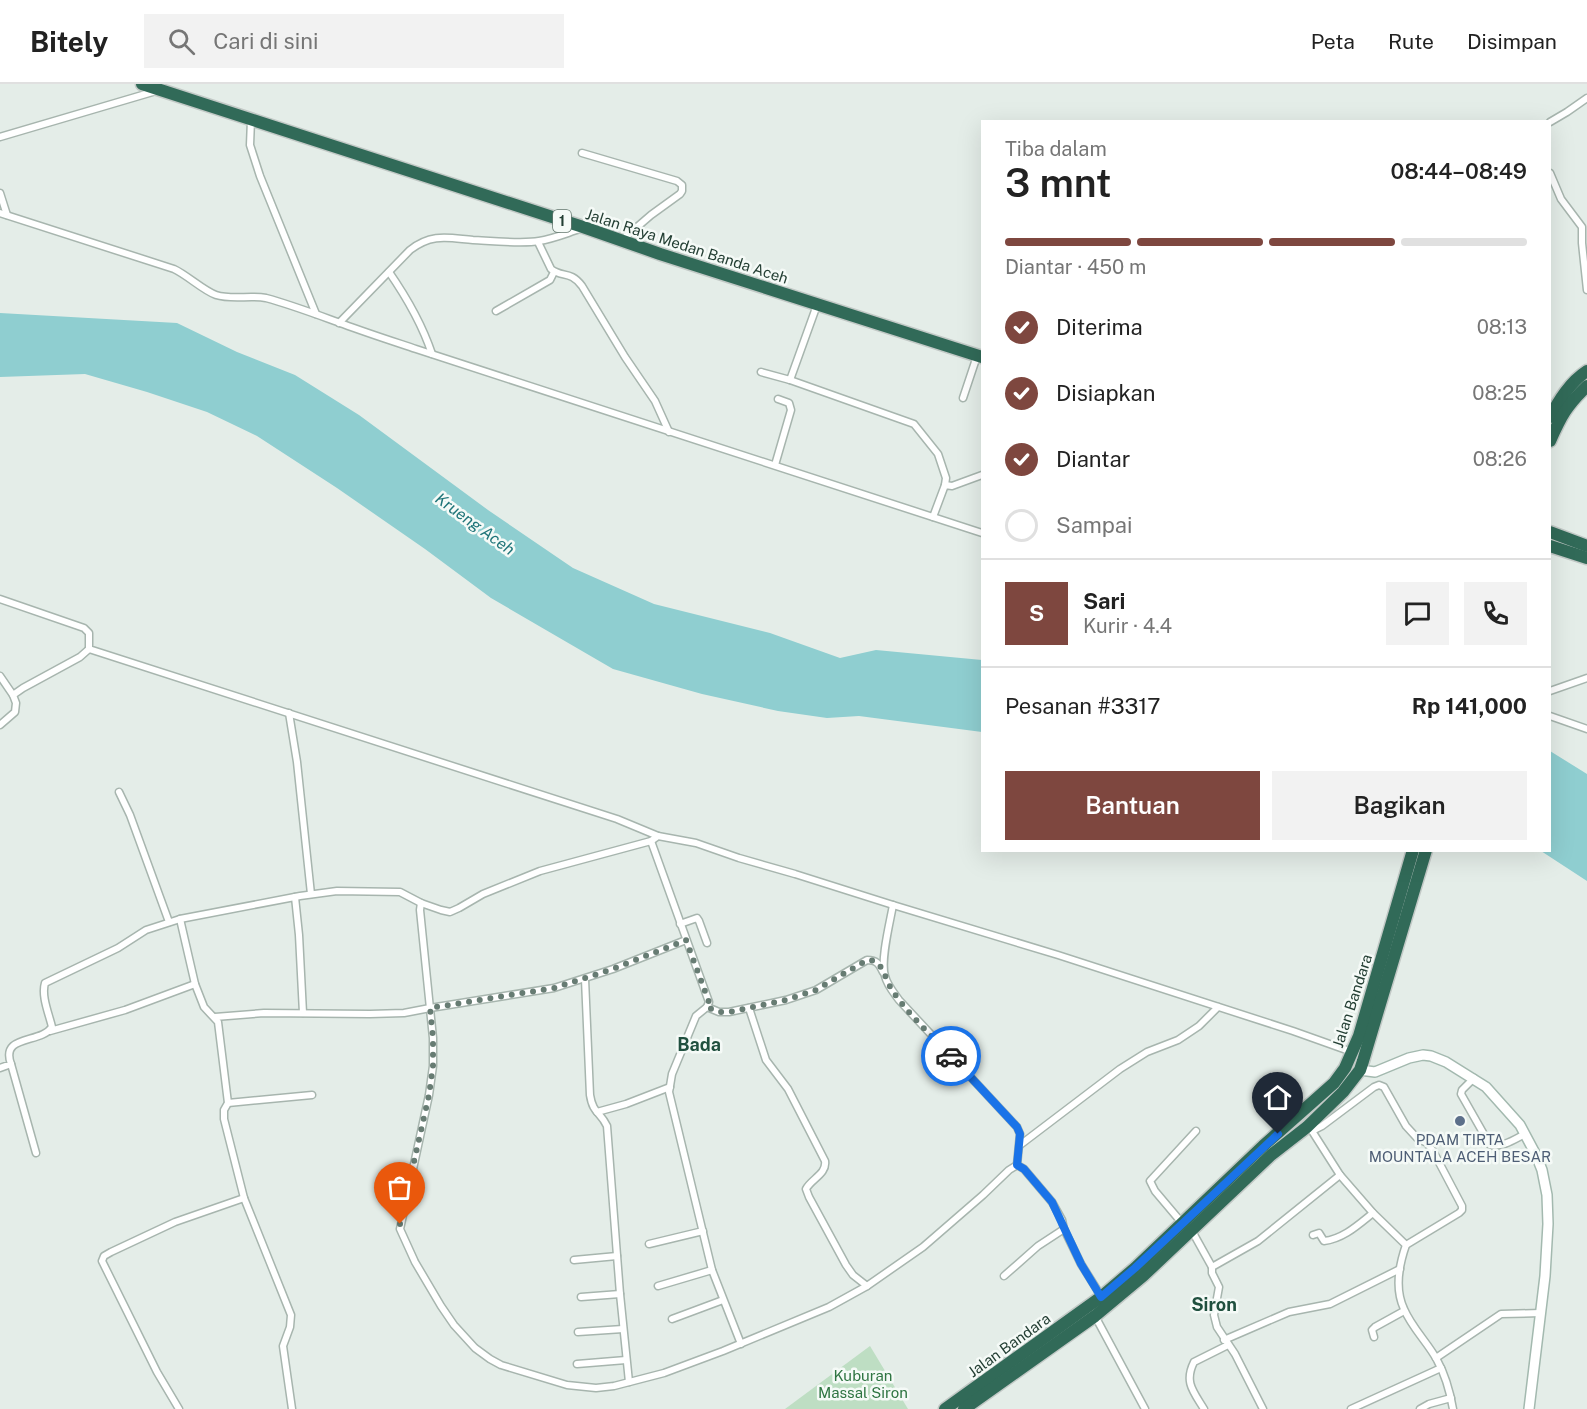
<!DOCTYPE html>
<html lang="id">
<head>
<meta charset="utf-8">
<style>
  body { margin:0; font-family:"Public Sans",sans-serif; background:#f2f2f2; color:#222; height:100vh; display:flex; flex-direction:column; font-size:22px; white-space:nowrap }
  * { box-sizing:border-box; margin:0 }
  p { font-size:20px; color:#767676 }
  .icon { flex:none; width:33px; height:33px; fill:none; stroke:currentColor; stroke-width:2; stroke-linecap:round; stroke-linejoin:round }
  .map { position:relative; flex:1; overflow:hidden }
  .side { position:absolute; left:981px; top:36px; width:570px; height:732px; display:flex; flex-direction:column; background:#fff; border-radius:0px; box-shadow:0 6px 24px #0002 }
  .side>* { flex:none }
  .pin { position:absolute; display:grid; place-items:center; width:51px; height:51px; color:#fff; margin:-62px -26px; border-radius:50% 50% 50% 0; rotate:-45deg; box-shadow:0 0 6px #0007 }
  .pin .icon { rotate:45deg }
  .courier { position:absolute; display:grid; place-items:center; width:60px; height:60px; margin:-30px; border:4px solid #1a73e8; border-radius:50%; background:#fff; color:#222; box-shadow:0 2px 8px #0007 }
  .overview em { font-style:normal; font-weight:600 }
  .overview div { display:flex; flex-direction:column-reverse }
  .overview { display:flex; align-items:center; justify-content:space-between; height:102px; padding:0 24px }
  h1 { font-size:39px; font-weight:600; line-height:45px }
  .bar { display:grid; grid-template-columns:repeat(4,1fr); gap:9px 6px; align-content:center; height:72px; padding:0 24px }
  .bar i { height:8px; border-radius:4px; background:#e0e0e0 }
  .bar .on { background:#7e473f }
  .bar p { grid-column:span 4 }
  .line { display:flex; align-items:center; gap:15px; padding:0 24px; border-top:2px solid #e0e0e0 }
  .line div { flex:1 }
  .round { display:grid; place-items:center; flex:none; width:63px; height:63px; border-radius:0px; background:#f2f2f2 }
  ol { padding:0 24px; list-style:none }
  li { display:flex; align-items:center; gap:18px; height:66px }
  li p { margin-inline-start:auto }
  li .icon { padding:6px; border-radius:50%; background:#7e473f; color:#fff; stroke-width:4 }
  li:last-child { color:#767676 }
  li i { width:33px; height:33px; border:3px solid #e0e0e0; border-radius:50% }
  .cta { display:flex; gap:12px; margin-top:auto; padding:12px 24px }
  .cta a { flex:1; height:69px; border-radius:0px; background:#7e473f; color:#fff; font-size:24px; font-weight:600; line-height:69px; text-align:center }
  .cta a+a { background:#f2f2f2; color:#222 }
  header { display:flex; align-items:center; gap:36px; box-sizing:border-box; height:84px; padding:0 30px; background:#fff; border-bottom:2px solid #e0e0e0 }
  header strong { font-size:28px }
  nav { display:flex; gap:33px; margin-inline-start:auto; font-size:21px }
  .search { width:420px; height:54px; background:#f2f2f2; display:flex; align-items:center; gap:15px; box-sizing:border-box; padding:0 21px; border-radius:0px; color:#767676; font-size:22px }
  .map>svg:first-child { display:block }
  .green { fill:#bedec3 }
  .water { fill:#8fced0 }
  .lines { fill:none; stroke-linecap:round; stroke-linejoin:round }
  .street-casing { stroke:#a7b5ae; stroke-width:9 }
  .secondary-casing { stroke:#a3b9af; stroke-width:12 }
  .highway-casing { stroke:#c2c9c6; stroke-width:15 }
  .street { stroke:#fff; stroke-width:6 }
  .secondary { stroke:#fff; stroke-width:9 }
  .highway { stroke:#316a58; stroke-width:12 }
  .done { stroke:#677c73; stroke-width:6; stroke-dasharray:0 10.8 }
  .route { stroke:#1a73e8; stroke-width:8 }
  .service-dot { fill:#5c6f8a; stroke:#f5faf7; stroke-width:2 }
  .labels { text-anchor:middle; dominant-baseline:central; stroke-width:5; stroke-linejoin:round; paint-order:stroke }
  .shield { fill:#f5faf7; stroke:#63776e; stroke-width:1.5 }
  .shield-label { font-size:14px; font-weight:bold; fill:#243f34 }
  .street-label { font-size:15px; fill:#243f34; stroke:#f5faf7 }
  .service-label { font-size:15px; fill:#4e5e75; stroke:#f5faf7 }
  .park-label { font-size:15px; fill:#2f7542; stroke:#f5faf7 }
  .water-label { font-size:16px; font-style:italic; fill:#1f7579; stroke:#f5faf7 }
  .quarter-label { font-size:18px; font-weight:bold; fill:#20503f; stroke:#f5faf7 }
</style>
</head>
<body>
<header>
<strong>Bitely</strong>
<div class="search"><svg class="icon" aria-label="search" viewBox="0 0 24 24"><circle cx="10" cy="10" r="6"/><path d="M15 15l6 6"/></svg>Cari di sini</div>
<nav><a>Peta</a><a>Rute</a><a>Disimpan</a></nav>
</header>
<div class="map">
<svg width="1587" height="1325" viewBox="0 0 1587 1325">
  <rect width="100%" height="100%" fill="#e4ede8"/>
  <path class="green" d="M 870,1262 L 908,1325 L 785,1325 Z"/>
  <g class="water">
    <path d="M 0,229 L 177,239 L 237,268 L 295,291 L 359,331 L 488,426 L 573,484 L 654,520 L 770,549 L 840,574 L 876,566 L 982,576 L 982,648 L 859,632 L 827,634 L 778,627 L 702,610 L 613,585 L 491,514 L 425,465 L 337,404 L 257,352 L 207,328 L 147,308 L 85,290 L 0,293 Z"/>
    <path d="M 1550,667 L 1587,690 L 1587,797 L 1541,767 L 1550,766 Z"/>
  </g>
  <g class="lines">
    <defs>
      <g id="street">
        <path d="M 251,36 L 250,61 L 260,92 L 316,230"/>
        <path d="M 1550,38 L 1567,28 L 1587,14"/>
        <path d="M 0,53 L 156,7"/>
        <path d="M 582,69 L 677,97 L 682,101 L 682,107 L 680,110 L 651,131 L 622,156"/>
        <path d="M 1550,89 L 1561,115 L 1582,143 L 1582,159 L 1587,206"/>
        <path d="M 0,109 L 7,131"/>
        <path d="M 0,129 L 174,185 C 187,191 204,207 216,211 C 232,216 250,211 266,214 C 292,221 318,231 343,240 C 367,249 392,257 416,265 C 605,328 794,388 982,449"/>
        <path d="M 538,158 L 551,185 C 562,194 570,186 582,202 L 625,273 L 655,317 L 669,348"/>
        <path d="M 389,188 C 407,214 422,240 432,270"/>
        <path d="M 496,227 L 550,196 L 554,188"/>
        <path d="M 339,239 L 410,166 C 432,149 448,154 473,156 C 492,157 522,160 539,157 C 553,155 567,149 580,145"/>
        <path d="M 761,288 L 790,296 L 914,340 L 938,370 L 946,394 L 945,401"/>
        <path d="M 790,296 L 817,221"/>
        <path d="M 963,314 L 977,272"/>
        <path d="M 775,381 L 791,326 L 789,319 L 778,315"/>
        <path d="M 933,433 L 945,401 L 952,402 L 982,391"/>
        <path d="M 0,515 L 84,544 L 89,549 L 89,565 L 617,735 L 658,752"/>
        <path d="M 0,592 L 13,611"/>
        <path d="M 1550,607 L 1587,594"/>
        <path d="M 289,629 L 297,678 L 311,810"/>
        <path d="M 1550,632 L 1587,645"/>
        <path d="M 0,641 L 15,628 L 16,619 L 13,611 L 23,604 L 80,573 L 89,565"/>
        <path d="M 119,708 L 130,731 L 169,838"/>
        <path d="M 651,757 L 709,918 L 707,923 L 696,932 L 672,990 L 669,1008 L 712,1186 L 741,1260"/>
        <path d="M 295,813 L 299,851 L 303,929"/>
        <path d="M 421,819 L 420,826 L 433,954 L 433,982 L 429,1011 L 400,1145 L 415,1178 L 441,1222 L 454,1241 L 475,1264 L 490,1275 L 501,1281 L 567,1301 L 596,1304 L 614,1302 L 664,1289 L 723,1267 L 829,1223 L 867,1202 L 923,1163 L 983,1111 L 1009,1086 L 1017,1081"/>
        <path d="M 893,821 C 890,838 880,877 885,892 C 887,901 894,909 899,916 L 1017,1043 L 1020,1050 L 1017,1081"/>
        <path d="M 180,835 L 195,900 L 204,923 L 218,938 L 228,1019 L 224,1026 L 224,1035 L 244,1114"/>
        <path d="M 680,840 L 697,834 L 699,837 L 707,859"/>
        <path d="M 585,895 L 590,1011 C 593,1030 600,1027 607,1042 L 620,1210 L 629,1298"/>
        <path d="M 707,923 L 719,928 L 729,928 L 786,916 L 816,906 L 867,876 C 877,876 879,880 883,888"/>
        <path d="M 749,924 L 766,976 L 788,1005 L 825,1077 C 827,1090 811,1095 806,1105 L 809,1113 L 846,1181 L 853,1191 L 867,1202"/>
        <path d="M 215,933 L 264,929 L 370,930 L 404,929 L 430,924 L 554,904 L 613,885 L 686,856"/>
        <path d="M 50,947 L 125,926 L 195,900"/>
        <path d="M 11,980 L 36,1069"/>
        <path d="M 0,984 L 11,980 C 0,950 41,960 52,943 C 49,930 41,912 45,899 L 118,864 L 146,846 L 180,835 L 300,812 L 337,807 L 400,808 L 421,819 L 441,826 L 450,828 L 459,824 L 483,810 L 540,787 L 651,757 L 658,752 L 696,759 L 739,774 L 795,790 L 893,821 L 1058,871 L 1293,947 L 1352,968"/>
        <path d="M 1474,994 L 1462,1006 L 1461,1010 L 1490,1061 C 1502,1064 1515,1055 1525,1050"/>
        <path d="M 228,1019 L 312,1011"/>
        <path d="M 597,1028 L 626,1020 L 670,1003"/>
        <path d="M 1312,1047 L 1322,1042 L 1374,1003 L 1379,1001 L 1384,1003 L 1406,1042 L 1417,1054 L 1427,1059 L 1433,1067 L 1462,1122 L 1462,1126 L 1459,1129 L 1406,1161"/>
        <path d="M 1020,1061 L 1120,985 L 1147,968 L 1178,956 L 1199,942 L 1218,923"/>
        <path d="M 1017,1081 L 1024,1085 L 1052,1118 L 1062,1136 L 1064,1145 L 1081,1180 L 1101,1212"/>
        <path d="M 1340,1091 L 1373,1129 L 1406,1161 C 1399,1181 1395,1206 1404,1225 C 1412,1244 1428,1259 1437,1276 C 1446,1292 1450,1308 1453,1325"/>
        <path d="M 1182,1139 L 1155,1107 L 1150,1097 L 1196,1047"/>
        <path d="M 1192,1147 L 1212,1183"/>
        <path d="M 1313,1151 L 1319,1149 L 1324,1157 C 1343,1155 1358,1141 1373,1129"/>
        <path d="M 649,1160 L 703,1147"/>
        <path d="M 574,1176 L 617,1172"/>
        <path d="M 1004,1192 L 1038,1162 L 1064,1145"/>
        <path d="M 658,1202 L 712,1186"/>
        <path d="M 581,1213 L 620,1210"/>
        <path d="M 1095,1232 L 1145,1325"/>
        <path d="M 672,1235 L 723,1216"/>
        <path d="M 578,1248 L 623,1245"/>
        <path d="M 1374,1253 L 1372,1246 L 1375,1243 L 1404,1227"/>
        <path d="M 1224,1256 L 1289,1228 L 1330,1220 L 1400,1185"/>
        <path d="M 1436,1274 L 1501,1230 L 1541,1229"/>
        <path d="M 577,1280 L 626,1276"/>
        <path d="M 179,1325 L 157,1288 L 102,1177 L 104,1172 L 111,1168 L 175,1138 L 244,1114 L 291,1231 L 290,1243 L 283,1262 L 292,1325"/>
        <path d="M 1204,1325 C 1193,1307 1184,1298 1194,1278 L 1228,1261"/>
        <path d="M 1263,1325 L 1235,1270 L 1217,1243 L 1214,1231 L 1219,1203 L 1212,1189 L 1212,1183 L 1258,1157 L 1340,1091 L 1312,1047 L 1307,1043"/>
        <path d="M 1351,1325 L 1441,1284"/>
        <path d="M 1420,1325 L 1429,1320 L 1451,1314"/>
      </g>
      <path id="secondary" d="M 1360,986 L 1375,988 L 1409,974 L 1423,971 L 1431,972 L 1446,978 L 1486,1003 L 1520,1041 L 1536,1071 L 1542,1086 L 1547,1111 L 1548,1140 L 1545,1192 L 1529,1325"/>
      <g id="highway">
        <path d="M 142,0 L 583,143 L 660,170 L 982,273"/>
        <path d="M 1550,333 C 1559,316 1570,298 1587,287"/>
        <path d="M 1550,357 C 1561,332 1567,321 1587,302"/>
        <path d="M 1550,448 L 1587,462"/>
        <path d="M 1550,462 L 1587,474"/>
        <path d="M 945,1325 L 1101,1213 L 1135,1184 L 1263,1062 L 1334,999 L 1345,984 L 1359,952 L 1413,766"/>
        <path d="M 964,1325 L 1095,1232 L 1143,1192 L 1271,1071 L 1307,1043 L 1343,1008 L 1360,986 L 1363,977 L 1426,766"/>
      </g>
    </defs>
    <use href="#street" class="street-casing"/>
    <use href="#secondary" class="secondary-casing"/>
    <use href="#highway" class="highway-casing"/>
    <use href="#street" class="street"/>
    <use href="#secondary" class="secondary"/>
    <use href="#highway" class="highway"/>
  </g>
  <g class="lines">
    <path class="done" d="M 400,1140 L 429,1011 L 433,982 L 433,954 L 430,924 L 554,904 L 613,885 L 686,856 L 709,918 L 707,923 L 719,928 L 729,928 L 786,916 L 816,906 L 867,876 C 883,875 884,894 892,906 C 907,929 932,952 951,972"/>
    <path class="route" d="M 951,972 L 1017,1043 L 1020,1050 L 1017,1081 L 1024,1085 L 1052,1118 L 1081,1180 L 1101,1213 L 1135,1184 L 1278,1050"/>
  </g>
  <circle class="service-dot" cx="1460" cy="1037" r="6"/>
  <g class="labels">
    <rect class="shield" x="553" y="126" width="18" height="22" rx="4.5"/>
    <g class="shield-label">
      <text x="562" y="137">1</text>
    </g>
    <g class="street-label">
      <text transform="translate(687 162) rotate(18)">Jalan Raya Medan Banda Aceh</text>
      <text transform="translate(1352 917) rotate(-72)">Jalan Bandara</text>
      <text transform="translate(1009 1261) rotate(-36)">Jalan Bandara</text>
    </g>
    <g class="service-label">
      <text x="1460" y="1055">PDAM TIRTA<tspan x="1460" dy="17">MOUNTALA ACEH BESAR</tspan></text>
    </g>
    <g class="park-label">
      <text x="863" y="1291">Kuburan<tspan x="863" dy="17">Massal Siron</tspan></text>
    </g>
    <g class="water-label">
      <text transform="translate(475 440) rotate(36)">Krueng Aceh</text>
    </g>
    <g class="quarter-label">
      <text x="699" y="960">Bada</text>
      <text x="1214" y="1220">Siron</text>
    </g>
  </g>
</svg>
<div class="pin" style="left:400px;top:1140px;background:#ea580c"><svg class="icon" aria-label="bag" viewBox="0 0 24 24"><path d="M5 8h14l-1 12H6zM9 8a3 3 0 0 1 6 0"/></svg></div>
<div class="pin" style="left:1278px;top:1050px;background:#1f2937"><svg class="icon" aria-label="home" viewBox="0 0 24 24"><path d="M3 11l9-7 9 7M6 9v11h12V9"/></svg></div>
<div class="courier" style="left:951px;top:972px"><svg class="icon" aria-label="car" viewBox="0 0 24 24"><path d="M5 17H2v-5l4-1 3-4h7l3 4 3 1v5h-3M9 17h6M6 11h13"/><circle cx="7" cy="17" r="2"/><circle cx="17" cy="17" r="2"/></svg></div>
<section class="side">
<div class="overview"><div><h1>3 mnt</h1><p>Tiba dalam</p></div><em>08:44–08:49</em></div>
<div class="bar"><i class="on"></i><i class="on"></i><i class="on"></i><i></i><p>Diantar · 450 m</p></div>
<ol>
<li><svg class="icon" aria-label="check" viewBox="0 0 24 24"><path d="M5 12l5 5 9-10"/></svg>Diterima<p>08:13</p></li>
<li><svg class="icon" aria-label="check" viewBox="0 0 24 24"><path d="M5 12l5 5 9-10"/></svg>Disiapkan<p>08:25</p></li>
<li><svg class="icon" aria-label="check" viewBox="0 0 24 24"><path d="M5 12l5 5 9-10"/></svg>Diantar<p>08:26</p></li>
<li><i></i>Sampai</li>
</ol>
<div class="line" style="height:108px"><b class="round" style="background:#7e473f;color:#fff">S</b><div><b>Sari</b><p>Kurir · 4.4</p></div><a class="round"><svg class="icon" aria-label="chat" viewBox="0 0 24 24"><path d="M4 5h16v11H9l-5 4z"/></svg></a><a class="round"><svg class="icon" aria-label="phone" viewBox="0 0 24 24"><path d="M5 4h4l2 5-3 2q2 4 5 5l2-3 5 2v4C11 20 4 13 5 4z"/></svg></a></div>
<div class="line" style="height:78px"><div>Pesanan #3317</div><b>Rp 141,000</b></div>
<div class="cta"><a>Bantuan</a><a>Bagikan</a></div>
</section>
</div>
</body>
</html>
